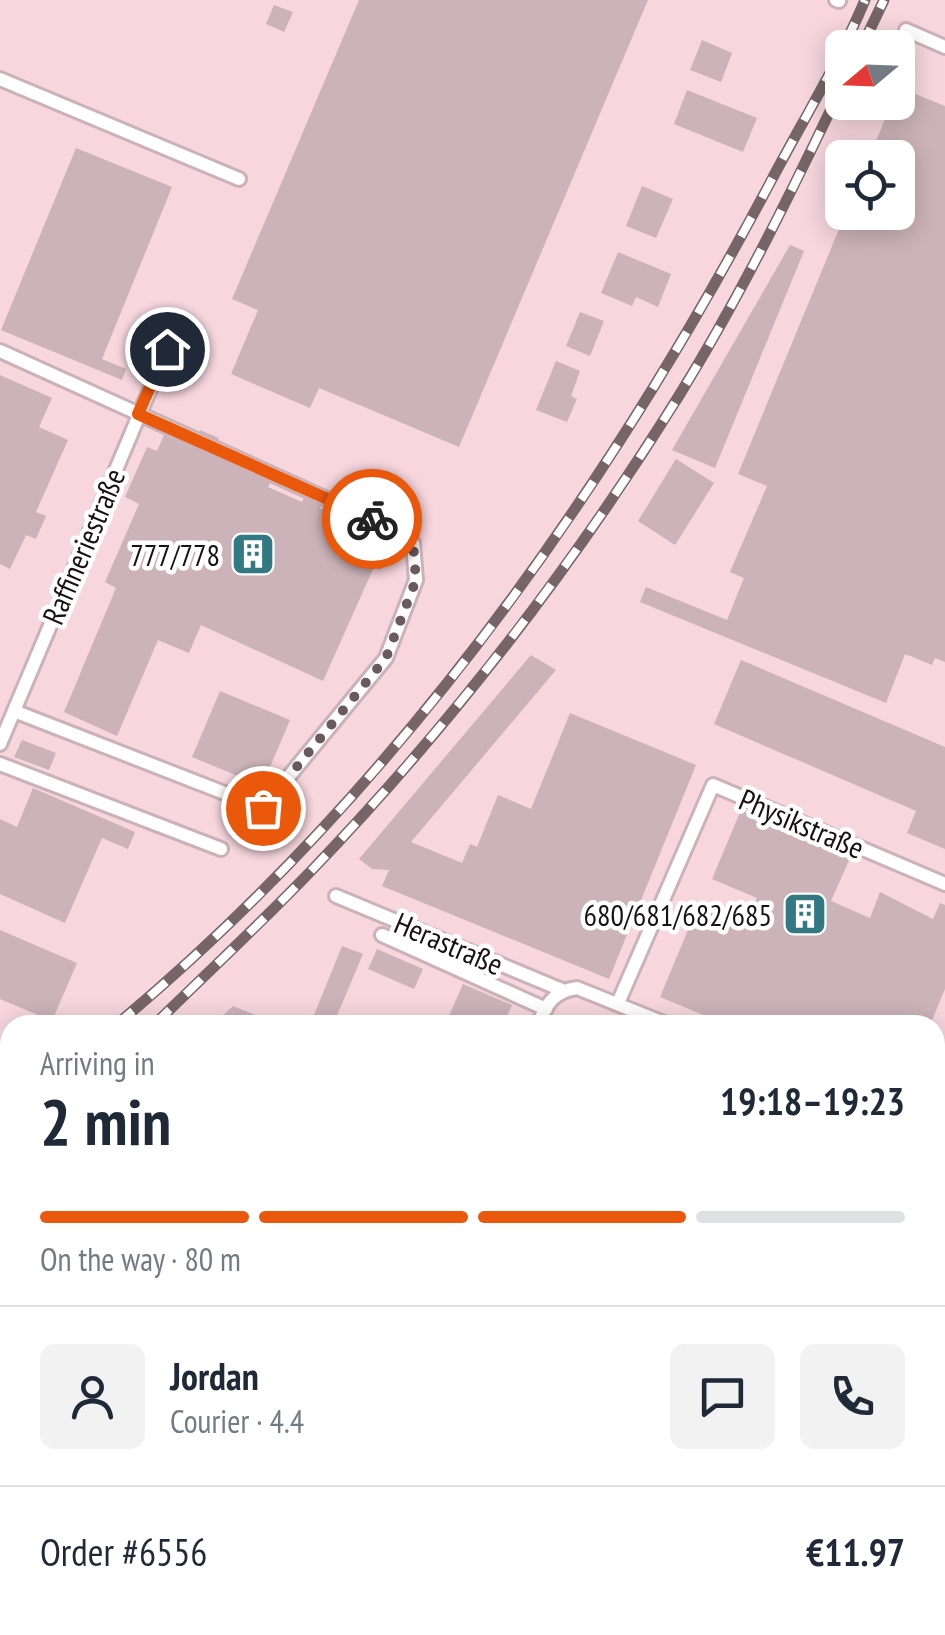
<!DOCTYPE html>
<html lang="en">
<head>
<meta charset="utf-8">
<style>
  body { margin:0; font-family:"PT Sans Narrow",sans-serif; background:#f2f2f3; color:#1f2937; height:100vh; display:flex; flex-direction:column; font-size:38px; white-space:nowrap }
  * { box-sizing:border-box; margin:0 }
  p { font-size:32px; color:#747a83 }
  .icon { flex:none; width:55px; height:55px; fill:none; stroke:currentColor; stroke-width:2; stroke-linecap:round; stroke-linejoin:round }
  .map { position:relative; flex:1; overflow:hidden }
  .drawer { position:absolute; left:0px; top:1015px; width:945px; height:620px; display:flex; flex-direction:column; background:#fff; border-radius:30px 30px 0 0; box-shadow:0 5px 25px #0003 }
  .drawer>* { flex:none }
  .needle { width:65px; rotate:251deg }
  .fabs { position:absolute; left:825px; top:30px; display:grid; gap:20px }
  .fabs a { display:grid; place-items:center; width:90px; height:90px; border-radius:15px; background:#fff; box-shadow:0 5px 25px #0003; font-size:50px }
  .pin { position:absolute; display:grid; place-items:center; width:85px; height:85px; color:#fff; margin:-42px; border:5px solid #fff; border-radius:50%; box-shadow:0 2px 10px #0007 }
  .courier { position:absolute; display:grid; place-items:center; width:100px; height:100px; margin:-50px; border:8px solid #ea580c; border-radius:50%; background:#fff; color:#222; box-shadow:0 2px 12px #0007 }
  .summary em { font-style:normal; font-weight:700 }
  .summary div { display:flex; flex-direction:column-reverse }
  .summary { display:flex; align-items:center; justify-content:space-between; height:170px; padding:0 40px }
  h1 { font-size:65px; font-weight:700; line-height:75px }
  .bar { display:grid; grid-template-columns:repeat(4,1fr); gap:15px 10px; align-content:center; height:120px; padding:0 40px }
  .bar i { height:12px; border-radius:8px; background:#e0e1e3 }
  .bar .on { background:#ea580c }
  .bar p { grid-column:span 4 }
  .line { display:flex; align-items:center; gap:25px; padding:0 40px; border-top:2px solid #e0e1e3 }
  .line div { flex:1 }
  .round { display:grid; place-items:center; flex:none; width:105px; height:105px; border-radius:15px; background:#f2f2f3 }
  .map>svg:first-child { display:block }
  .built { fill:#f7d6de; fill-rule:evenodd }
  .building { fill:#ccb3b9 }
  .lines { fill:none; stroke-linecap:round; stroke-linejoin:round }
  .lane-casing { stroke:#cbb2b8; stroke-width:18 }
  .path { stroke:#87767a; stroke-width:5; stroke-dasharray:8 5; stroke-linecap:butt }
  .lane { stroke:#fff; stroke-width:12 }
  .rail-casing { stroke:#756569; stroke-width:11 }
  .rail { stroke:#fff; stroke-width:8; stroke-dasharray:22; stroke-linecap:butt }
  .done { stroke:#685a5e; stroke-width:10; stroke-dasharray:0 18 }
  .route { stroke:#ea580c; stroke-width:12 }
  .labels { text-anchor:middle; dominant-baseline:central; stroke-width:9; stroke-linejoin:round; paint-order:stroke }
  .street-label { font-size:30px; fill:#181012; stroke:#fff }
  .poi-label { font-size:30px; fill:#181012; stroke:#fff; text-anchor:end }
</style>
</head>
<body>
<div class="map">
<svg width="945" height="1635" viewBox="0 0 945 1635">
  <rect width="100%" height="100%" fill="#fee4eb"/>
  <path class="built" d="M 0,0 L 945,0 L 945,1635 L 0,1635 ZM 842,48 L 898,48 L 898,102 L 842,102 ZM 842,158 L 898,158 L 898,212 L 842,212 ZM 10,1025 L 935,1025 L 935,1625 L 10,1625 Z"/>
  <g class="building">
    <path d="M 359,0 L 648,0 L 459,447 L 319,388 L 310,408 L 231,374 L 258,310 L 232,299 Z"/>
    <path d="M 274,5 L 293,12 L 284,32 L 266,24 Z"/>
    <path d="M 702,40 L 732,53 L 721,82 L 690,70 Z"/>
    <path d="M 898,87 L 945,106 L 945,662 L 935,658 L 932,665 L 905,654 L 886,703 L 640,602 L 646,587 L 727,620 L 744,578 L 730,572 L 767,486 L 738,474 L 846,212 L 898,212 L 898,158 L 869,158 L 892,102 L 898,102 Z"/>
    <path d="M 687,90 L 757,118 L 743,152 L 674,124 Z"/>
    <path d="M 76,148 L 172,187 L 102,359 L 126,369 L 122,380 L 1,330 Z"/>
    <path d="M 642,186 L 673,199 L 656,238 L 626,226 Z"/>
    <path d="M 790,245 L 804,251 L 715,468 L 672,450 Z"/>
    <path d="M 618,252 L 671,274 L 658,307 L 636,297 L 632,306 L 601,293 Z"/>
    <path d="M 580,312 L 604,321 L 590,356 L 566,346 Z"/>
    <path d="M 556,361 L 580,371 L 571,396 L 577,399 L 567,422 L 536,410 Z"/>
    <path d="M 0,375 L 52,398 L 39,427 L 68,440 L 36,512 L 46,516 L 36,539 L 26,535 L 10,569 L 0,564 Z"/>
    <path d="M 200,430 L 219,438 L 211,455 L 271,482 L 268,487 L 302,502 L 305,495 L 322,502 L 320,508 L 394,541 L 381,570 L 374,567 L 323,681 L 201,625 L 189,653 L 158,640 L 117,736 L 64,712 L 116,588 L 105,582 L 139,504 L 125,497 L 147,447 L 157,451 L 164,435 L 192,448 Z"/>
    <path d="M 676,459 L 714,483 L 675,545 L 638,521 Z"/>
    <path d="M 531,655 L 556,670 L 411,842 L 462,863 L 470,844 L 477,847 L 498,795 L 531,809 L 570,713 L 696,765 L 609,979 L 382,886 L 389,870 L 372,869 L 359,859 Z"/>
    <path d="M 741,660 L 945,747 L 945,849 L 907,833 L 916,811 L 714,724 Z"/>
    <path d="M 220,691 L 290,720 L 262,786 L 192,757 Z"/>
    <path d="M 22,740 L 56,753 L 49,770 L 14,757 Z"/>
    <path d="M 33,788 L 135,832 L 128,849 L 102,838 L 65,923 L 0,894 L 0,819 L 17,827 Z"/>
    <path d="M 741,810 L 851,856 L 831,901 L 870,918 L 880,892 L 933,919 L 940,903 L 945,905 L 945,989 L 930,1025 L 727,1025 L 660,997 L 698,906 L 745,926 L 757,898 L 712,879 Z"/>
    <path d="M 0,930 L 77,963 L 52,1021 L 0,999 Z"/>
    <path d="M 342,946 L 363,954 L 333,1025 L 310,1025 Z"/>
    <path d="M 377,949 L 423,969 L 414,989 L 368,969 Z"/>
    <path d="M 463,984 L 512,1005 L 503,1025 L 445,1025 Z"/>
    <path d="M 233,1006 L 280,1025 L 213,1025 Z"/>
    <path d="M 10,1227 L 10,1459 L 0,1455 L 0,1251 Z"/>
    <path d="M 935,1399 L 945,1404 L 945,1570 L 935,1593 Z"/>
    <path d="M 0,1559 L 10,1563 L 10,1625 L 154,1625 L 150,1635 L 0,1634 Z"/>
    <path d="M 295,1625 L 576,1625 L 571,1635 L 290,1635 Z"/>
    <path d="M 756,1625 L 770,1625 L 793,1635 L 751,1635 Z"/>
  </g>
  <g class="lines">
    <defs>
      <g id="lane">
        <path d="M 836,0 L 839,1"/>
        <path d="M 906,30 L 945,47"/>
        <path d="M 0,79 L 239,179"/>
        <path d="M 0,351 L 371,519 L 413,543 L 416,580 L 386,658 L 263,808 L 14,711"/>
        <path d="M 0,744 L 167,349"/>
        <path d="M 0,764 L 221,849"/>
        <path d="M 336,896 L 562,990"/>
        <path d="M 382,935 L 546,1009"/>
        <path d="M 618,1003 L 713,785 L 945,884"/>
        <path d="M 538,1025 C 546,1004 554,991 577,988 L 669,1025"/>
        <path d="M 935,1116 L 945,1092"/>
        <path d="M 935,1136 L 945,1140"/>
        <path d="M 935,1394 L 945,1398"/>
        <path d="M 878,1625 L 901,1635"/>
        <path d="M 185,1635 L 189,1625"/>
      </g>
    </defs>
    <use href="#lane" class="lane-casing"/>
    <path class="path" d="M 945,1284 L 941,1294 L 945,1297"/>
    <use href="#lane" class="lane"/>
    <defs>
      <g id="rail">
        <path d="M 861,48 L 884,0"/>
        <path d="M 116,1025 C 392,795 604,497 771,181 C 802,122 839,62 865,0"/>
        <path d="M 154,1025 C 206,974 260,924 311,871 C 449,727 575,564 680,394 C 741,295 792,191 842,86"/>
        <path d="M 0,1122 L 10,1114"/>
        <path d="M 0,1150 L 10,1142"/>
      </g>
    </defs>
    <use href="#rail" class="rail-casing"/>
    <use href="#rail" class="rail"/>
  </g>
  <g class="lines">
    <path class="done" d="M 263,808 L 386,658 L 416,580 L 413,542 L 372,519"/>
    <path class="route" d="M 167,349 L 138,414 L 372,519"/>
  </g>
  <defs>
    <symbol id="building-square" viewBox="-11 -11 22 22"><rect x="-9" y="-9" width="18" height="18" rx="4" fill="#327984" stroke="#fff"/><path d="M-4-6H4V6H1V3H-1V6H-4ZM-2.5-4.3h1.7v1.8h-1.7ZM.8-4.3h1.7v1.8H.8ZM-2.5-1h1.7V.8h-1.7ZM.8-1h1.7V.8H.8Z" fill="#fff"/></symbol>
  </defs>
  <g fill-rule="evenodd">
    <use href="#building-square" x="228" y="529" width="50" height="50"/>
    <use href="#building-square" x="780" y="889" width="50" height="50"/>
  </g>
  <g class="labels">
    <g class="street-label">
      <text transform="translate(83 546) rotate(-67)">Raffineriestraße</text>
      <text transform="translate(802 823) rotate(23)">Physikstraße</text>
      <text transform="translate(449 943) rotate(23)">Herastraße</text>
    </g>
    <g class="poi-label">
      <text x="220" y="554">777/778</text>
      <text x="772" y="914">680/681/682/685</text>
    </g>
  </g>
</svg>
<div class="fabs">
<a><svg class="needle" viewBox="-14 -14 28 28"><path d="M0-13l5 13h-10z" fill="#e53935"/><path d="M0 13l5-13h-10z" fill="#747a83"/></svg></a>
<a><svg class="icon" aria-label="locate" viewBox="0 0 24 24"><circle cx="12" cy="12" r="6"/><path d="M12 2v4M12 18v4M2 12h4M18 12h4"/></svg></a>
</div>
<div class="pin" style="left:263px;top:808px;background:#ea580c"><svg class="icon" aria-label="bag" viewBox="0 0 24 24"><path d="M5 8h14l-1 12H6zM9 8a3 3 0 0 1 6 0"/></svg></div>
<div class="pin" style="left:167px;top:349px;background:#1f2937"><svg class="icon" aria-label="home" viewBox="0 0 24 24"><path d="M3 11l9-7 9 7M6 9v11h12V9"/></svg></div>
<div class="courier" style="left:372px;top:519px"><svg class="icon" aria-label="bike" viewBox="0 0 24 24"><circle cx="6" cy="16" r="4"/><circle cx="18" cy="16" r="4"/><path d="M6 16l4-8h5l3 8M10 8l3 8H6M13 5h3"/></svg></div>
<section class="drawer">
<div class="summary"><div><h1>2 min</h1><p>Arriving in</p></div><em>19:18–19:23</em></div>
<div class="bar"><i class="on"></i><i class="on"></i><i class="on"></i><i></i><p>On the way · 80 m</p></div>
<div class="line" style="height:180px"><a class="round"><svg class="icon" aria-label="person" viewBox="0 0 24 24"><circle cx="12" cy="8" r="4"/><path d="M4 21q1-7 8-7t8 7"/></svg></a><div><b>Jordan</b><p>Courier · 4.4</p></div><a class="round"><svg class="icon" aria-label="chat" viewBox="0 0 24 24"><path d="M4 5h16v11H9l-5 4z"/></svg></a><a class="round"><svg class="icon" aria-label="phone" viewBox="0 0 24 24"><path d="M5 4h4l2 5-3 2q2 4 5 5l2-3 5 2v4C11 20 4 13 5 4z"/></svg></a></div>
<div class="line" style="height:130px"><div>Order #6556</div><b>€11.97</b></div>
</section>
</div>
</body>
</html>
